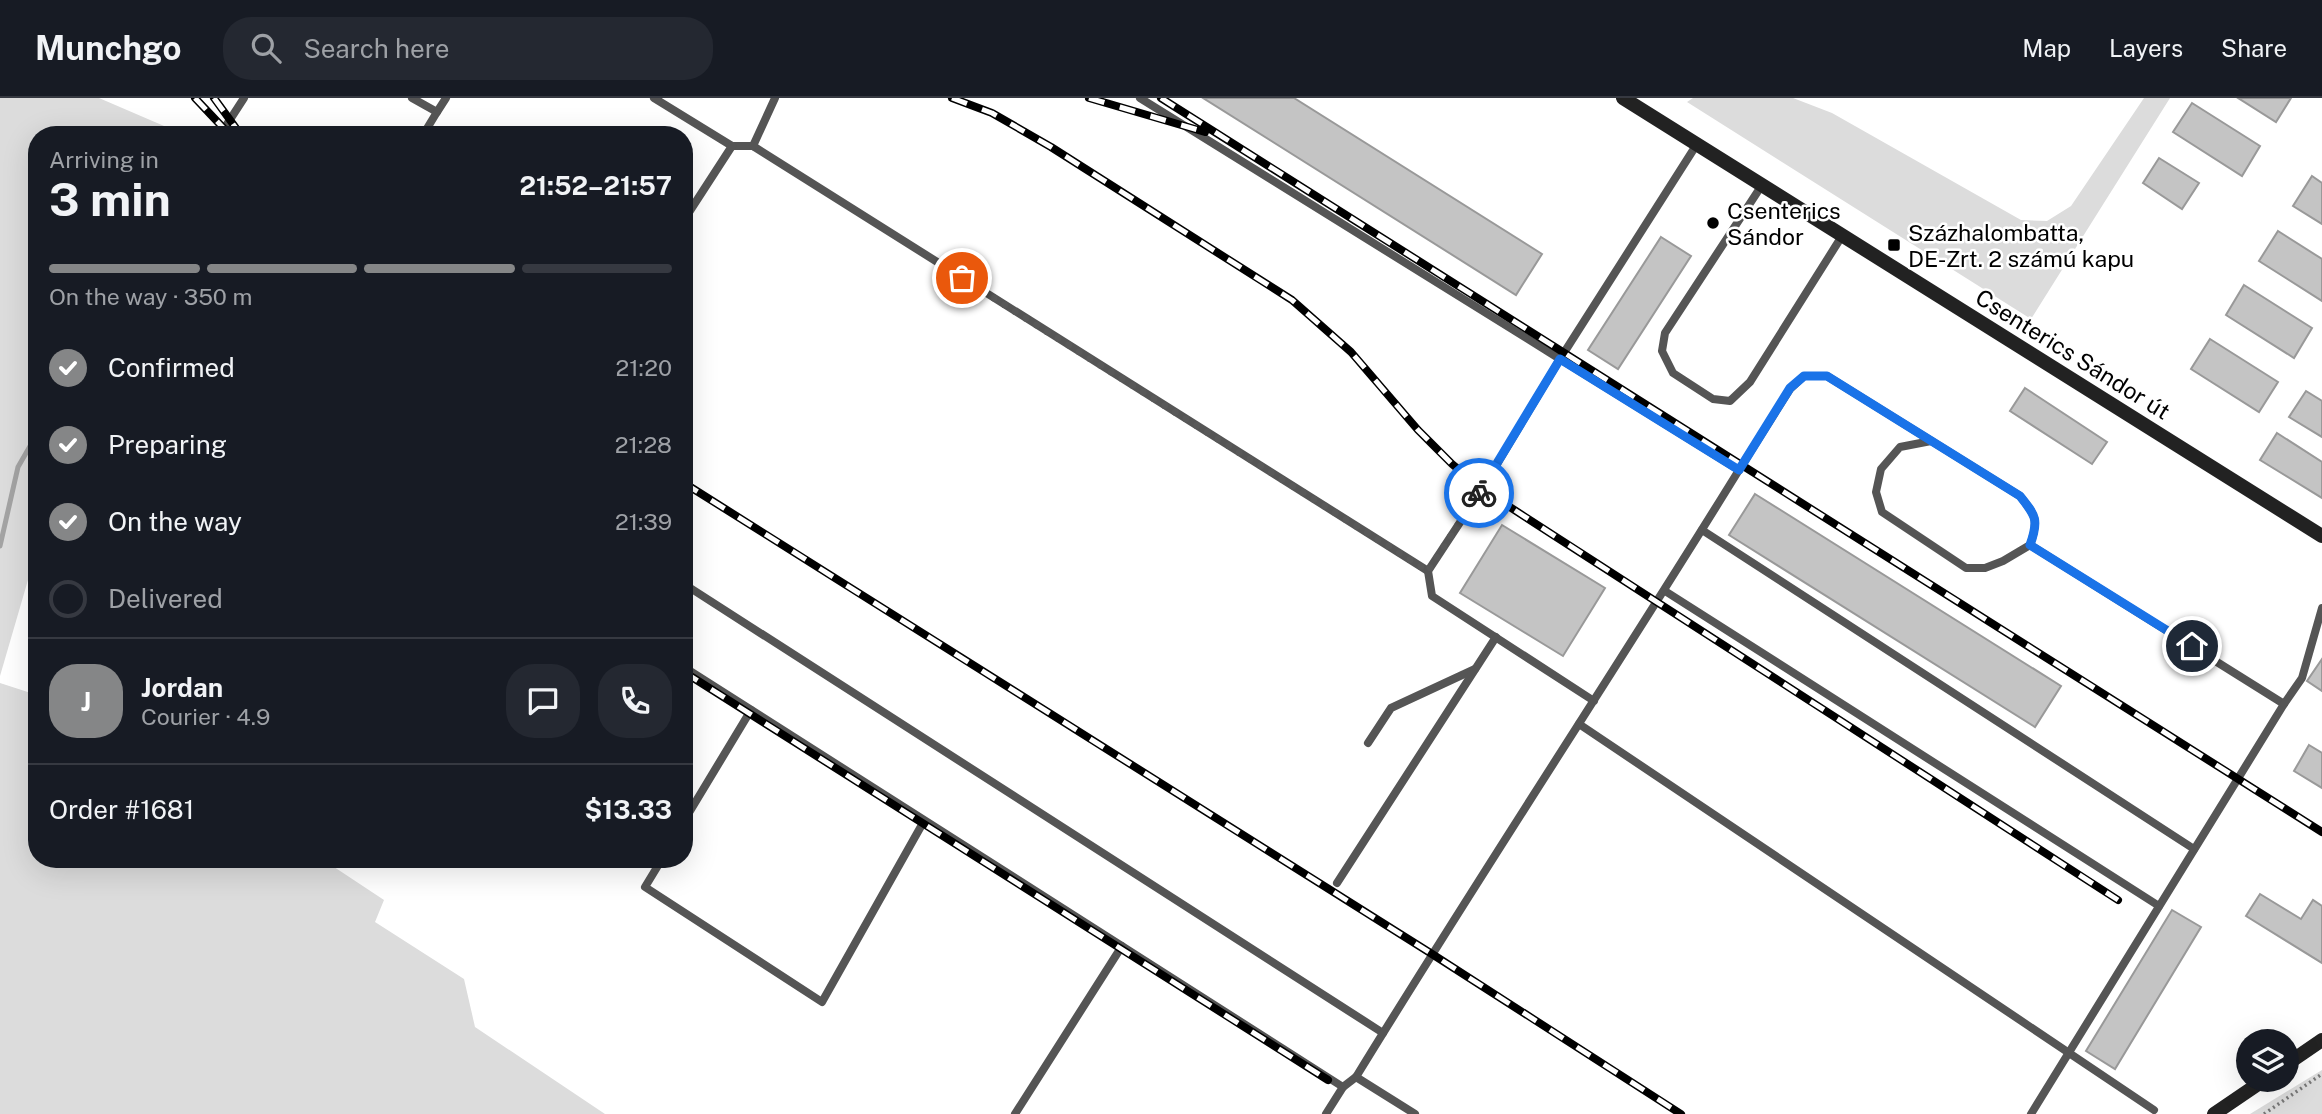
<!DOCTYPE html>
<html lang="en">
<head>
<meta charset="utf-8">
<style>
  body { margin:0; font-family:"Public Sans",sans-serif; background:#242831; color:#f1f3f6; height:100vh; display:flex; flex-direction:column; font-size:26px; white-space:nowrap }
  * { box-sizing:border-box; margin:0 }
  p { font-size:23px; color:#9ea1a6 }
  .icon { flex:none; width:38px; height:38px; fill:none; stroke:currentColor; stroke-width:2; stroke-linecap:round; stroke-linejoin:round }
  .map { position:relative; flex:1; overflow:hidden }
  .sheet { position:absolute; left:28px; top:28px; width:665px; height:742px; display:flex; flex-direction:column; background:#171b24; border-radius:28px; box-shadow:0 7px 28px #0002 }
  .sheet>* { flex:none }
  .buttons { position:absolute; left:2236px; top:931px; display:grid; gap:14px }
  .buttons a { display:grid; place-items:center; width:63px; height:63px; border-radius:50%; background:#171b24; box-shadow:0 7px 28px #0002; font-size:35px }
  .pin { position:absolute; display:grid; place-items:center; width:60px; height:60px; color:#fff; margin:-30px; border:4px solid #fff; border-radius:50%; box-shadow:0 2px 7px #0007 }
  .courier { position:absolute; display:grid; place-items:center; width:70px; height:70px; margin:-35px; border:5px solid #1a73e8; border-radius:50%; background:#fff; color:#222; box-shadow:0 2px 9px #0007 }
  .overview em { font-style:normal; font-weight:700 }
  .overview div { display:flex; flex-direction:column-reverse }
  .overview { display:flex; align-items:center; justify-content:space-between; height:119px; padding:0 21px }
  h1 { font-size:46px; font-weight:700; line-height:52px }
  .bar { display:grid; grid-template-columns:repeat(4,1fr); gap:10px 7px; align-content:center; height:84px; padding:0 21px }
  .bar i { height:9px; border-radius:5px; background:#363941 }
  .bar .selected { background:#858687 }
  .bar p { grid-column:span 4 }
  .line { display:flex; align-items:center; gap:18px; padding:0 21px; border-top:2px solid #363941 }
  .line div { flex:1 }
  .round { display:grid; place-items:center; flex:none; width:74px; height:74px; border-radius:28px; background:#242831 }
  ol { padding:0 21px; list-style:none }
  li { display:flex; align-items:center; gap:21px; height:77px }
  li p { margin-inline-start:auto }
  li .icon { padding:7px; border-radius:50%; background:#858687; color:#fff; stroke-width:4 }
  li:last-child { color:#9ea1a6 }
  li i { width:38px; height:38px; border:4px solid #363941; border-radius:50% }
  header { display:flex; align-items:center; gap:42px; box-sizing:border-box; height:98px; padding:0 35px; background:#171b24; border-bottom:2px solid #363941 }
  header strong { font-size:33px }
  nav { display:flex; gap:38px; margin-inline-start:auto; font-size:24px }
  .search { width:490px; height:63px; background:#242831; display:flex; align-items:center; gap:18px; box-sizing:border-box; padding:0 24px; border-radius:28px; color:#9ea1a6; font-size:26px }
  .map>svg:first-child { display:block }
  .green { fill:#dcdcdc }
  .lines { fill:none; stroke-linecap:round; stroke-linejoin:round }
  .stream { stroke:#a3a3a3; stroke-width:5 }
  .building { fill:#c4c4c4; stroke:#999; stroke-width:2 }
  .path { stroke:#777; stroke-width:3.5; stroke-dasharray:2 3.5; stroke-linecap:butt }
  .lane { stroke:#555; stroke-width:8 }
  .secondary { stroke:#222; stroke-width:14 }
  .rail-casing { stroke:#000; stroke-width:8 }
  .rail { stroke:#fff; stroke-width:5; stroke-dasharray:16; stroke-linecap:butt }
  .done { stroke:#595959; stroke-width:7; stroke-dasharray:0 12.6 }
  .route { stroke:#1a73e8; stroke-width:9 }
  .poi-dot { fill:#000; stroke:#fff; stroke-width:2.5 }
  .labels { text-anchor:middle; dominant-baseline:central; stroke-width:5; stroke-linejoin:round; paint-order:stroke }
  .poi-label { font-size:23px; fill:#000; stroke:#fff; text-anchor:start }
  .street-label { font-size:23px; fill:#000; stroke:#fff }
</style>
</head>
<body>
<header>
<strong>Munchgo</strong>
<div class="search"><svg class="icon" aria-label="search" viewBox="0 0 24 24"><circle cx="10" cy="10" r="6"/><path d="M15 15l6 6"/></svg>Search here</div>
<nav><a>Map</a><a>Layers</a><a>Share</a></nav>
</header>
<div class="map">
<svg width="2322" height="1016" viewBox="0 0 2322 1016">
  <rect width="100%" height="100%" fill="#fff"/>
  <g class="green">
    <path d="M 0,0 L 99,0 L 185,37 L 37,37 L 37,451 L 0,578 Z"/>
    <path d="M 1693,0 L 1793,0 L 1832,15 L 2021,122 L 2047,123 L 2071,108 L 2144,0 L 2170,0 L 2031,221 L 1687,4 Z"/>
    <path d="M 0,585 L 37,597 L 37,761 L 322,761 L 384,802 L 375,824 L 464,881 L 475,929 L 605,1016 L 0,1016 Z"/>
    <path d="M 2322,972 L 2322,1016 L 2250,1016 Z"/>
  </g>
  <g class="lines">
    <path class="stream" d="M 0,448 L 18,369 L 37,336"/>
  </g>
  <g class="building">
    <path d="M 1203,0 L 1294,0 L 1542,156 L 1516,197 Z"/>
    <path d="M 2238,0 L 2291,0 L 2276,24 Z"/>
    <path d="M 2192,5 L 2260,48 L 2242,78 L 2173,34 Z"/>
    <path d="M 2159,60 L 2199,85 L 2182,111 L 2143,85 Z"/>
    <path d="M 2312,78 L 2322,85 L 2322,126 L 2293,108 Z"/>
    <path d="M 2278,133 L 2322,161 L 2322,203 L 2259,163 Z"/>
    <path d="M 1661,139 L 1691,158 L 1618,271 L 1588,252 Z"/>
    <path d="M 2244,187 L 2312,230 L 2294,260 L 2226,217 Z"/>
    <path d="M 2210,241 L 2278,284 L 2259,314 L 2191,271 Z"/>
    <path d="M 2025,290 L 2107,344 L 2092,366 L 2010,313 Z"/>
    <path d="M 2306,293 L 2322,303 L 2322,339 L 2289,319 Z"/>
    <path d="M 2277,335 L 2322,364 L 2322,400 L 2260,362 Z"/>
    <path d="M 1755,396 L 2061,588 L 2035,629 L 1729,437 Z"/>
    <path d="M 1502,427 L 1605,490 L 1563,558 L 1460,495 Z"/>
    <path d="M 2322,561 L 2322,593 L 2307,583 Z"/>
    <path d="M 2309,647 L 2322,655 L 2322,690 L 2294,673 Z"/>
    <path d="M 2260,796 L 2301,821 L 2313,802 L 2322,808 L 2322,865 L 2246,818 Z"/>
    <path d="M 2172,812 L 2201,829 L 2115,971 L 2086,953 Z"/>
  </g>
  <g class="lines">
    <path class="path" d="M 2264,1016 L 2322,976"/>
    <g class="lane">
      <path d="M 412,0 L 437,14 L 446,0"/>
      <path d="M 654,0 L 732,48 L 753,48 L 1428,473"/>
      <path d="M 1140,0 L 1560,261 L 1697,46"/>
      <path d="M 220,37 L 244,0"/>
      <path d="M 423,37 L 437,14"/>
      <path d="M 753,48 L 775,0"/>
      <path d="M 1762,87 L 1665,235 L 1662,253 L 1673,275 L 1713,301 L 1730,303 L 1750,284 L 1842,138"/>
      <path d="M 684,122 L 732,48"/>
      <path d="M 1931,343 L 1900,349 L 1881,371 L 1876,394 L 1882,414 L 1966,470 L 1985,470 L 2003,463 L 2030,447"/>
      <path d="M 1739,372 L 1790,291 L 1804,278 L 1827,278 L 2020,398 C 2036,418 2039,422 2030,447 L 2284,606 L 2031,1016"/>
      <path d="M 1702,432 L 2194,751"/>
      <path d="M 684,486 L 1383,935"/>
      <path d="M 1665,493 L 2159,808"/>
      <path d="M 684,569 L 1343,989 L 1326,1016"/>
      <path d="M 2284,606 L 2302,580 L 2322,510"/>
      <path d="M 1579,626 L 2154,1012"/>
      <path d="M 1368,645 L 1391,610 L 1475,571"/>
      <path d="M 684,723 L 751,612"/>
      <path d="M 662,761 L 645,789 L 822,904 L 924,723"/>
      <path d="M 1337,785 L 1496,539"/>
      <path d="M 1356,979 L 1415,1016"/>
      <path d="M 1343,989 L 1356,979 C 1481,775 1613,576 1739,372 L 1560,261 L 1482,391 L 1428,473 L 1432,498 L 1594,603"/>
      <path d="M 1015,1016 L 1122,848"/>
    </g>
    <g class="secondary">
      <path d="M 1623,0 L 2322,438"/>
      <path d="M 2287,966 L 2322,942"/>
      <path d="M 2214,1016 L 2264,982"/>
    </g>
    <defs>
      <g id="rail">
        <path d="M 195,0 L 230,37"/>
        <path d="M 214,0 L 241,37"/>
        <path d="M 952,0 L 992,15 L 1051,49 L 1292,202 L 1351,254 L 1418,332 L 1452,366 L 1482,391 L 2118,802"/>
        <path d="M 1089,0 L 1205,34"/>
        <path d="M 1161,0 L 2322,734"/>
        <path d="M 684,385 L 1432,856 L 1681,1016"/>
        <path d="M 684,574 L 1328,982"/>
      </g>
    </defs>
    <use href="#rail" class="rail-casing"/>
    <use href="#rail" class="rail"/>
  </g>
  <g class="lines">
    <path class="done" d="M 962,180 L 1428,473 L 1479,395"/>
    <path class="route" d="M 1479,395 L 1560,261 L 1739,372 L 1790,290 L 1804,278 L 1827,278 L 2020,398 C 2036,418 2039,422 2030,447 L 2192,548"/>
  </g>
  <g class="poi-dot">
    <circle cx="1713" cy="125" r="7"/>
    <rect x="1887" y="140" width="14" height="14" rx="3.5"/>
  </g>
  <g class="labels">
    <g class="poi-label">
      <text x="1727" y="112">Csenterics<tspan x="1727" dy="26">Sándor</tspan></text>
      <text x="1908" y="134">Százhalombatta,<tspan x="1908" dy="26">DE-Zrt. 2 számú kapu</tspan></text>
    </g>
    <g class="street-label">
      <text transform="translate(2073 256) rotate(32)">Csenterics Sándor út</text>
    </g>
  </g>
</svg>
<div class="buttons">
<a><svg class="icon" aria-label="layers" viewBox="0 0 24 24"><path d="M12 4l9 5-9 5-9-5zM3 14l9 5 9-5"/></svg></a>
</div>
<div class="pin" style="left:962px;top:180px;background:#ea580c"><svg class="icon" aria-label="bag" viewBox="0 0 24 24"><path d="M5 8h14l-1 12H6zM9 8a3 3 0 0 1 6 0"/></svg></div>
<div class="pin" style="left:2192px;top:548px;background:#1f2937"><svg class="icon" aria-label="home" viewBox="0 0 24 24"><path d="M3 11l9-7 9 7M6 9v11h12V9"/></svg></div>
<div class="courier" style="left:1479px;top:395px"><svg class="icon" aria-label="bike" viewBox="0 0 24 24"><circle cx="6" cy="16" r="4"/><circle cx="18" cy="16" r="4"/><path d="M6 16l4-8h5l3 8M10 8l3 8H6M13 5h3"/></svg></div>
<section class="sheet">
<div class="overview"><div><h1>3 min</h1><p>Arriving in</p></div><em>21:52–21:57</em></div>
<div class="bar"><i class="selected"></i><i class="selected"></i><i class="selected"></i><i></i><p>On the way · 350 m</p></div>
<ol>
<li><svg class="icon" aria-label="check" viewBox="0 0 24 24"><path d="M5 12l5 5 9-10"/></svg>Confirmed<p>21:20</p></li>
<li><svg class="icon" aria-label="check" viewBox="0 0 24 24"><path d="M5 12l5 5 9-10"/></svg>Preparing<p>21:28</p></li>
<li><svg class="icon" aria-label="check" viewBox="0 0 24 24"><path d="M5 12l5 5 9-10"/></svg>On the way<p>21:39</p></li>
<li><i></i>Delivered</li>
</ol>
<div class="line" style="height:126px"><b class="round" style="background:#858687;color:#fff">J</b><div><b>Jordan</b><p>Courier · 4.9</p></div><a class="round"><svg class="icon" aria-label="chat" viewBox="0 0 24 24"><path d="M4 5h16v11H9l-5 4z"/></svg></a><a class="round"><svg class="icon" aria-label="phone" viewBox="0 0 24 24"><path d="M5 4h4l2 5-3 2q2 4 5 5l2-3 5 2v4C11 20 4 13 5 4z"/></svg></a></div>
<div class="line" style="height:91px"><div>Order #1681</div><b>$13.33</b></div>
</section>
</div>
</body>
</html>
